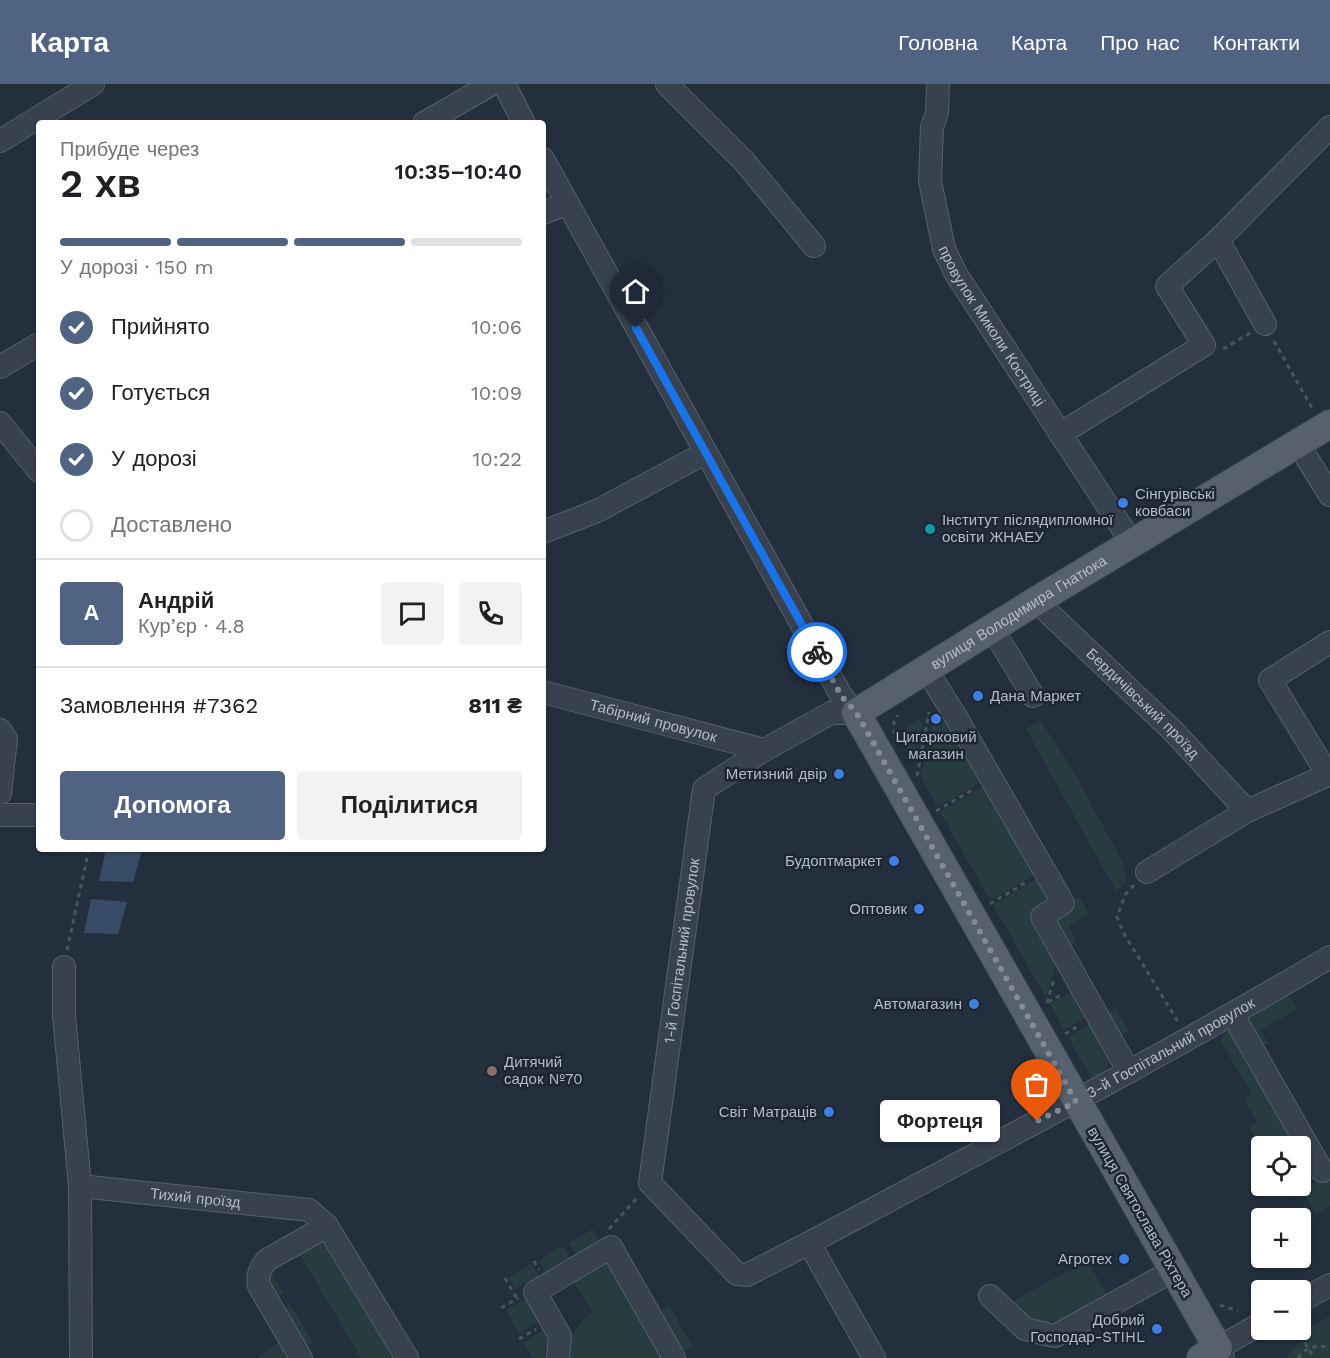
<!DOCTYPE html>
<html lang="uk">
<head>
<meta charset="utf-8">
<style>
  body { margin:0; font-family:"Work Sans",sans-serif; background:#f2f2f2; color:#202124; height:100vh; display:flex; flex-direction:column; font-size:22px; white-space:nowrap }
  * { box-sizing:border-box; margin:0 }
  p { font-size:20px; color:#757577 }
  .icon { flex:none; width:33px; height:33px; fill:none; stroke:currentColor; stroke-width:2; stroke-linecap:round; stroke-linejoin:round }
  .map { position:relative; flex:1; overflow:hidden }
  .details { position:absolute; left:36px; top:36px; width:510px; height:732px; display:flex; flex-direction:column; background:#fff; border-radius:6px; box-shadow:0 2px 4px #0004 }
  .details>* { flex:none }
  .tools { position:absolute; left:1251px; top:1052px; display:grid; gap:12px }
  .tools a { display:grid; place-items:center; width:60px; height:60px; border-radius:6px; background:#fff; box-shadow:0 2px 4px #0004; font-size:30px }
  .pin { position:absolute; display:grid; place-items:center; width:51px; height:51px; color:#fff; margin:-62px -26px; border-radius:50% 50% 50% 0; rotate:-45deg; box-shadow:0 0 6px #0007 }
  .pin .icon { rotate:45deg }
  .courier { position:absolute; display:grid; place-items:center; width:60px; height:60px; margin:-30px; border:4px solid #1a73e8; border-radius:50%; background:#fff; color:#222; box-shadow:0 2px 8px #0007 }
  .bubble { position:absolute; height:42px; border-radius:6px; background:#fff; box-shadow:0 2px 4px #0004; font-size:20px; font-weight:600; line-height:42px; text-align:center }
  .headline em { font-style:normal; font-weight:600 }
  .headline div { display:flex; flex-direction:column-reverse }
  .headline { display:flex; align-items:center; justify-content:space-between; height:102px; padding:0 24px }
  h1 { font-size:39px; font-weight:600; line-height:45px }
  .bar { display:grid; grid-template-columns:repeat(4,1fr); gap:9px 6px; align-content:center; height:72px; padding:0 24px }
  .bar i { height:8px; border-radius:4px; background:#e0e0e0 }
  .bar .current { background:#506383 }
  .bar p { grid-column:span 4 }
  .line { display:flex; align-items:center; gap:15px; padding:0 24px; border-top:2px solid #e0e0e0 }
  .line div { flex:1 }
  .round { display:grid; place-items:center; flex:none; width:63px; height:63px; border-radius:6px; background:#f2f2f2 }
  ol { padding:0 24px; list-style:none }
  li { display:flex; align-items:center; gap:18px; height:66px }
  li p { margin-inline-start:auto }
  li .icon { padding:6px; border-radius:50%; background:#506383; color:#fff; stroke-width:4 }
  li:last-child { color:#757577 }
  li i { width:33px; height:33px; border:3px solid #e0e0e0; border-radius:50% }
  .primary-button { display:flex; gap:12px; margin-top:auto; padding:12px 24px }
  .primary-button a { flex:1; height:69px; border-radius:6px; background:#506383; color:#fff; font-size:24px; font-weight:600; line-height:69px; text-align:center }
  .primary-button a+a { background:#f2f2f2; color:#202124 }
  header { display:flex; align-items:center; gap:36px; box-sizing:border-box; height:84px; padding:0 30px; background:#506383; color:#fff }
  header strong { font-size:28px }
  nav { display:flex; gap:33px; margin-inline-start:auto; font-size:21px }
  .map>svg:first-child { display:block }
  .green { fill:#263c3f }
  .water { fill:#394c67 }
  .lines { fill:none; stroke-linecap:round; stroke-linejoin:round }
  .minor-casing { stroke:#565f6c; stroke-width:24 }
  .major-casing { stroke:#414a57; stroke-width:30 }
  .path { stroke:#44595c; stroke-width:3; stroke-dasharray:4.5 4.5; stroke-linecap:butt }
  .minor { stroke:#38414e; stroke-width:22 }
  .major { stroke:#56606e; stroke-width:28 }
  .done { stroke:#828b98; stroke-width:6; stroke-dasharray:0 10.8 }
  .route { stroke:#1a73e8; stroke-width:8 }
  .shop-dot { fill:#3f7fe0; stroke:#1d2633; stroke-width:2 }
  .culture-dot { fill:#0f9aa8; stroke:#1d2633; stroke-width:2 }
  .education-dot { fill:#8d6e63; stroke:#1d2633; stroke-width:2 }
  .labels { text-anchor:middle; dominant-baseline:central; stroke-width:5; stroke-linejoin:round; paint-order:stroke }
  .street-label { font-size:15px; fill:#b4bcc9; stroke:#1d2633 }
  .poi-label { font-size:15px; fill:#b4bcc9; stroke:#1d2633; text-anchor:end }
</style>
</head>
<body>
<header>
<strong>Карта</strong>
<nav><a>Головна</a><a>Карта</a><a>Про нас</a><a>Контакти</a></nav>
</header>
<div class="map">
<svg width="1330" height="1274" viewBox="0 0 1330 1274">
  <rect width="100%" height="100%" fill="#242f3e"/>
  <g class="green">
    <path d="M 948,632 L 985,695 L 937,723 L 921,692 L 931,644 Z"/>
    <path d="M 917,635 L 923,639 L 916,683 L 900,650 Z"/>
    <path d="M 1040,636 L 1070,681 L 1123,779 L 1127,798 L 1116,807 L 1026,645 Z"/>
    <path d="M 989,699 L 1040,788 L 990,816 L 940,728 Z"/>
    <path d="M 1043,791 L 1057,817 L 1037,830 L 1058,869 L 1046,914 L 993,821 Z"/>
    <path d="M 1079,813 L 1089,830 L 1069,842 L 1076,857 L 1064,865 L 1053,838 L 1058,826 Z"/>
    <path d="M 1077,904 L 1092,930 L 1064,946 L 1050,920 Z"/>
    <path d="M 1285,907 L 1297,925 L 1261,946 L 1268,959 L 1257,966 L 1247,934 Z"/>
    <path d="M 1116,924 L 1129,947 L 1115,955 L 1102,931 Z"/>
    <path d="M 1096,936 L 1110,974 L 1106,985 L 1092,995 L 1068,953 Z"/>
    <path d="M 1230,945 L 1318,1089 L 1309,1094 L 1312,1100 L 1330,1090 L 1330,1122 L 1316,1130 L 1302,1107 L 1291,1114 L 1283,1101 L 1300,1101 L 1300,1062 L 1262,1062 L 1261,1064 L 1249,1043 L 1257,1038 L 1244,1016 L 1252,1010 L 1221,958 L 1223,950 Z"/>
    <path d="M 593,1145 L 600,1157 L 576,1171 L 569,1159 Z"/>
    <path d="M 320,1156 L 322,1158 L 393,1274 L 361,1274 L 300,1171 L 271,1188 L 284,1209 L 273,1215 L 267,1187 Z"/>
    <path d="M 562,1162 L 570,1174 L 545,1188 L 538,1177 Z"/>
    <path d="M 611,1172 L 669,1274 L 564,1274 C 569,1258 578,1238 593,1227 L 572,1196 Z"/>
    <path d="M 1088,1179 L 1108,1211 C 1084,1223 1046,1253 1021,1230 C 1017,1227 1015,1221 1012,1218 L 1048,1197 Z"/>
    <path d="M 531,1180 L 539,1192 L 515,1205 L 508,1194 Z"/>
    <path d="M 527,1214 L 540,1237 L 519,1249 L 506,1226 Z"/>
    <path d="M 290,1220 L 313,1259 L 304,1264 L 280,1226 Z"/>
    <path d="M 669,1221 L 692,1262 L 681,1268 L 658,1228 Z"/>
    <path d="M 1330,1232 L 1330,1274 L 1286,1274 L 1293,1263 L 1308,1253 L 1312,1243 Z"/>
    <path d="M 545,1245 C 551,1256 549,1263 544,1274 L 533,1274 L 523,1258 Z"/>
    <path d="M 284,1255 L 295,1274 L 257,1274 Z"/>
  </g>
  <g class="water">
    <path d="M 106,765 L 142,766 L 133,798 L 99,797 Z"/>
    <path d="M 91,815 L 127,818 L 118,850 L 84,849 Z"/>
  </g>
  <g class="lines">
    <defs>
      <g id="minor">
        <path d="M 504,0 L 524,39"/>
        <path d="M 667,0 L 744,77 L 814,162"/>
        <path id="s1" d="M 938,0 L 937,29 L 932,43 L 930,97 L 944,165 L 956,190 L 1132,459"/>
        <path d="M 424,39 L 492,0"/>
        <path d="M 0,57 L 93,0"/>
        <path d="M 543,75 L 842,613 L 856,629"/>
        <path d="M 543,129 L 566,120"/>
        <path d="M 1218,156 L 1265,240"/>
        <path d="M 0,283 L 39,260"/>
        <path d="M 0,339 L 39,387"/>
        <path d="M 1060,350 L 1204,261 L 1167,202 L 1218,156 L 1330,43"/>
        <path d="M 1298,360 L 1330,411"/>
        <path d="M 543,448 L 597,427 L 705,369"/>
        <path id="s2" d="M 1036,517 L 1174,648 L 1247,727"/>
        <path d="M 992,544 L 1033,612"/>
        <path d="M 926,585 L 956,633 L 1063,819 L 1042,833 L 1129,988"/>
        <path id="s3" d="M 543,608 L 764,666"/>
        <path d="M 0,646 L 6,655 L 0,709"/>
        <path d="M 1328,691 L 1270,596 L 1330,558"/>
        <path d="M 0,731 L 39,731"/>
        <path d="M 1147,788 L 1247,727 L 1330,690"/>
        <path d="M 64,883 L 64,932 L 80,1102 L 81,1274"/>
        <path d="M 1233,931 L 1322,1087"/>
        <path id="s4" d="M 80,1102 L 309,1126 L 327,1142 L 407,1274"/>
        <path id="s5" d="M 809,1159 L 747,1191 L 737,1190 L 650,1099 L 704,705 L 764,666 L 831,629 L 856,629"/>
        <path d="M 990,1212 L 1025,1245 L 1055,1252 L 1174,1186"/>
        <path d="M 1300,1217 L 1330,1201"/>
        <path d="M 301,1274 L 259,1202 C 257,1191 260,1184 267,1176 L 327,1142"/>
        <path d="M 558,1274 L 560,1252 L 535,1208 L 611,1163 L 674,1274"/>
        <path id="s6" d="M 874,1274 L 809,1159 C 984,1066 1160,974 1330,873"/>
        <path d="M 1223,1274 L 1218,1264 L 1262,1239"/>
      </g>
      <g id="major">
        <path id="s7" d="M 1201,1274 L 1218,1264 L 856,629 L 1036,517 L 1330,340"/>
      </g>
    </defs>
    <use href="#minor" class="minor-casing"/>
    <use href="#major" class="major-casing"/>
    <g class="path">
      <path d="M 1274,257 L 1312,324"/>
      <path d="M 1223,265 L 1250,249"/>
      <path d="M 894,650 L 894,638 L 898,631"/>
      <path d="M 917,692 L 929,628"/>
      <path d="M 936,727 L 974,705"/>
      <path d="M 1134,801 L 1125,811 L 1117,833 L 1123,848 L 1178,938"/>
      <path d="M 990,820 L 1028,797"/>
      <path d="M 67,866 L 89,765"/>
      <path d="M 1048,918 L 1063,910"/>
      <path d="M 1047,919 L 1054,895"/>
      <path d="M 1065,950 L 1080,941"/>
      <path d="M 609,1145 L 637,1114"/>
      <path d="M 534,1177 L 539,1186"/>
      <path d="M 505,1194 L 516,1213"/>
      <path d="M 1220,1221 L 1238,1227"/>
      <path d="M 501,1224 L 518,1214"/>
      <path d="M 1303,1250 L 1304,1257 L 1314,1274"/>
      <path d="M 519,1255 L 536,1245"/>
      <path d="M 1298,1274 C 1306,1263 1317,1260 1330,1264"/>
    </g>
    <use href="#minor" class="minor"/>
    <use href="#major" class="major"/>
  </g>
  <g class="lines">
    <path class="done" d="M 817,568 L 842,613 L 856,628 L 1076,1018 L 1037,1037"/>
    <path class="route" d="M 636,244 L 817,568"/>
  </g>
  <g class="shop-dot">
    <circle cx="1123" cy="419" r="6"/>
    <circle cx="978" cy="612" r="6"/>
    <circle cx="936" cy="635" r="6"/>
    <circle cx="839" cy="690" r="6"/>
    <circle cx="894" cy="777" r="6"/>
    <circle cx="919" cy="825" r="6"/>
    <circle cx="974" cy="920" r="6"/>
    <circle cx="829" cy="1028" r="6"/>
    <circle cx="1124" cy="1175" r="6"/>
    <circle cx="1157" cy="1245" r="6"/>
  </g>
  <circle class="culture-dot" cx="930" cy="445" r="6"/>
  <circle class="education-dot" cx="492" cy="987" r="6"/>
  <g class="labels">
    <g class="street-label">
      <text stroke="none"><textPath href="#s1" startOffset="258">провулок Миколи Костриці</textPath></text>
      <text stroke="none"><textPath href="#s7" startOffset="942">вулиця Володимира Гнатюка</textPath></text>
      <text stroke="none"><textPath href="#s2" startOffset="148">Бердичівський проїзд</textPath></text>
      <text stroke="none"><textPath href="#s3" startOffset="114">Табірний провулок</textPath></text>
      <text stroke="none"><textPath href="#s5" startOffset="440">1-й Госпітальний провулок</textPath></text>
      <text stroke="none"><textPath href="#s6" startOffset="543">3-й Госпітальний провулок</textPath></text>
      <text stroke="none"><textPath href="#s4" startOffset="116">Тихий проїзд</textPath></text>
      <text transform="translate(1140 1128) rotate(60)">вулиця Святослава Ріхтера</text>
    </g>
    <g class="poi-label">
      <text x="1135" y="410" text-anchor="start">Сінгурівські<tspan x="1135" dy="17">ковбаси</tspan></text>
      <text x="942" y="436" text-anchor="start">Інститут післядипломної<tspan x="942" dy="17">освіти ЖНАЕУ</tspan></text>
      <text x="990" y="612" text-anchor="start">Дана Маркет</text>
      <text x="936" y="653" text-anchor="middle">Цигарковий<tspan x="936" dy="17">магазин</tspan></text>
      <text x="827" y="690">Метизний двір</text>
      <text x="882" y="777">Будоптмаркет</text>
      <text x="907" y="825">Оптовик</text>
      <text x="962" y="920">Автомагазин</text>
      <text x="504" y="978" text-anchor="start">Дитячий<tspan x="504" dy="17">садок №70</tspan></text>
      <text x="817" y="1028">Світ Матраців</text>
      <text x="1112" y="1175">Агротех</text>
      <text x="1145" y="1236">Добрий<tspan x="1145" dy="17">Господар-STIHL</tspan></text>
    </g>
  </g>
</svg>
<div class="tools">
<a><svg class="icon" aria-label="locate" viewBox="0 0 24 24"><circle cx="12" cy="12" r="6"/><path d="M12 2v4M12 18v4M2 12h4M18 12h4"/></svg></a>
<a>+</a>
<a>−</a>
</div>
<div class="pin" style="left:1037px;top:1037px;background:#ea580c"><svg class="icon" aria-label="bag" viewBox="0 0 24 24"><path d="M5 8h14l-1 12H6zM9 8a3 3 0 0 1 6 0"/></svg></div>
<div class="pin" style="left:636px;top:244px;background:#1f2937"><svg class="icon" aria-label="home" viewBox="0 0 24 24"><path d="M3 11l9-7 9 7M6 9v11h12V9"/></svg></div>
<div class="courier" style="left:817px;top:568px"><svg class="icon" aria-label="bike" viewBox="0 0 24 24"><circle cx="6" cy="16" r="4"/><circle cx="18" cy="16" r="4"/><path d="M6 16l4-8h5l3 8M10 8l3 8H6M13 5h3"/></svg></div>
<div class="bubble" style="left:880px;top:1016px;width:120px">Фортеця</div>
<section class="details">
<div class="headline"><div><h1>2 хв</h1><p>Прибуде через</p></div><em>10:35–10:40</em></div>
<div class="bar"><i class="current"></i><i class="current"></i><i class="current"></i><i></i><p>У дорозі · 150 m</p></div>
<ol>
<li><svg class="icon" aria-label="check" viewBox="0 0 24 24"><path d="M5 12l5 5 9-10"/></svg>Прийнято<p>10:06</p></li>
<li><svg class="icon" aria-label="check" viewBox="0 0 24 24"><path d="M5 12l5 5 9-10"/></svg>Готується<p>10:09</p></li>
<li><svg class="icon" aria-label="check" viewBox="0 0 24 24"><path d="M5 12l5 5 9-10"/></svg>У дорозі<p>10:22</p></li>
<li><i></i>Доставлено</li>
</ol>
<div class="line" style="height:108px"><b class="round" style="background:#506383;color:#fff">А</b><div><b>Андрій</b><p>Кур’єр · 4.8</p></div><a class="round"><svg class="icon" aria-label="chat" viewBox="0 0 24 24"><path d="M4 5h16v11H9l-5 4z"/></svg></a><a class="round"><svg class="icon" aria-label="phone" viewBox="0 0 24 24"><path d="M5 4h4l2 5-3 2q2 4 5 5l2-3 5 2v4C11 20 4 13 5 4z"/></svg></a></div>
<div class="line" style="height:78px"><div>Замовлення #7362</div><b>811 ₴</b></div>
<div class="primary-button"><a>Допомога</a><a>Поділитися</a></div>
</section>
</div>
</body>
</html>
